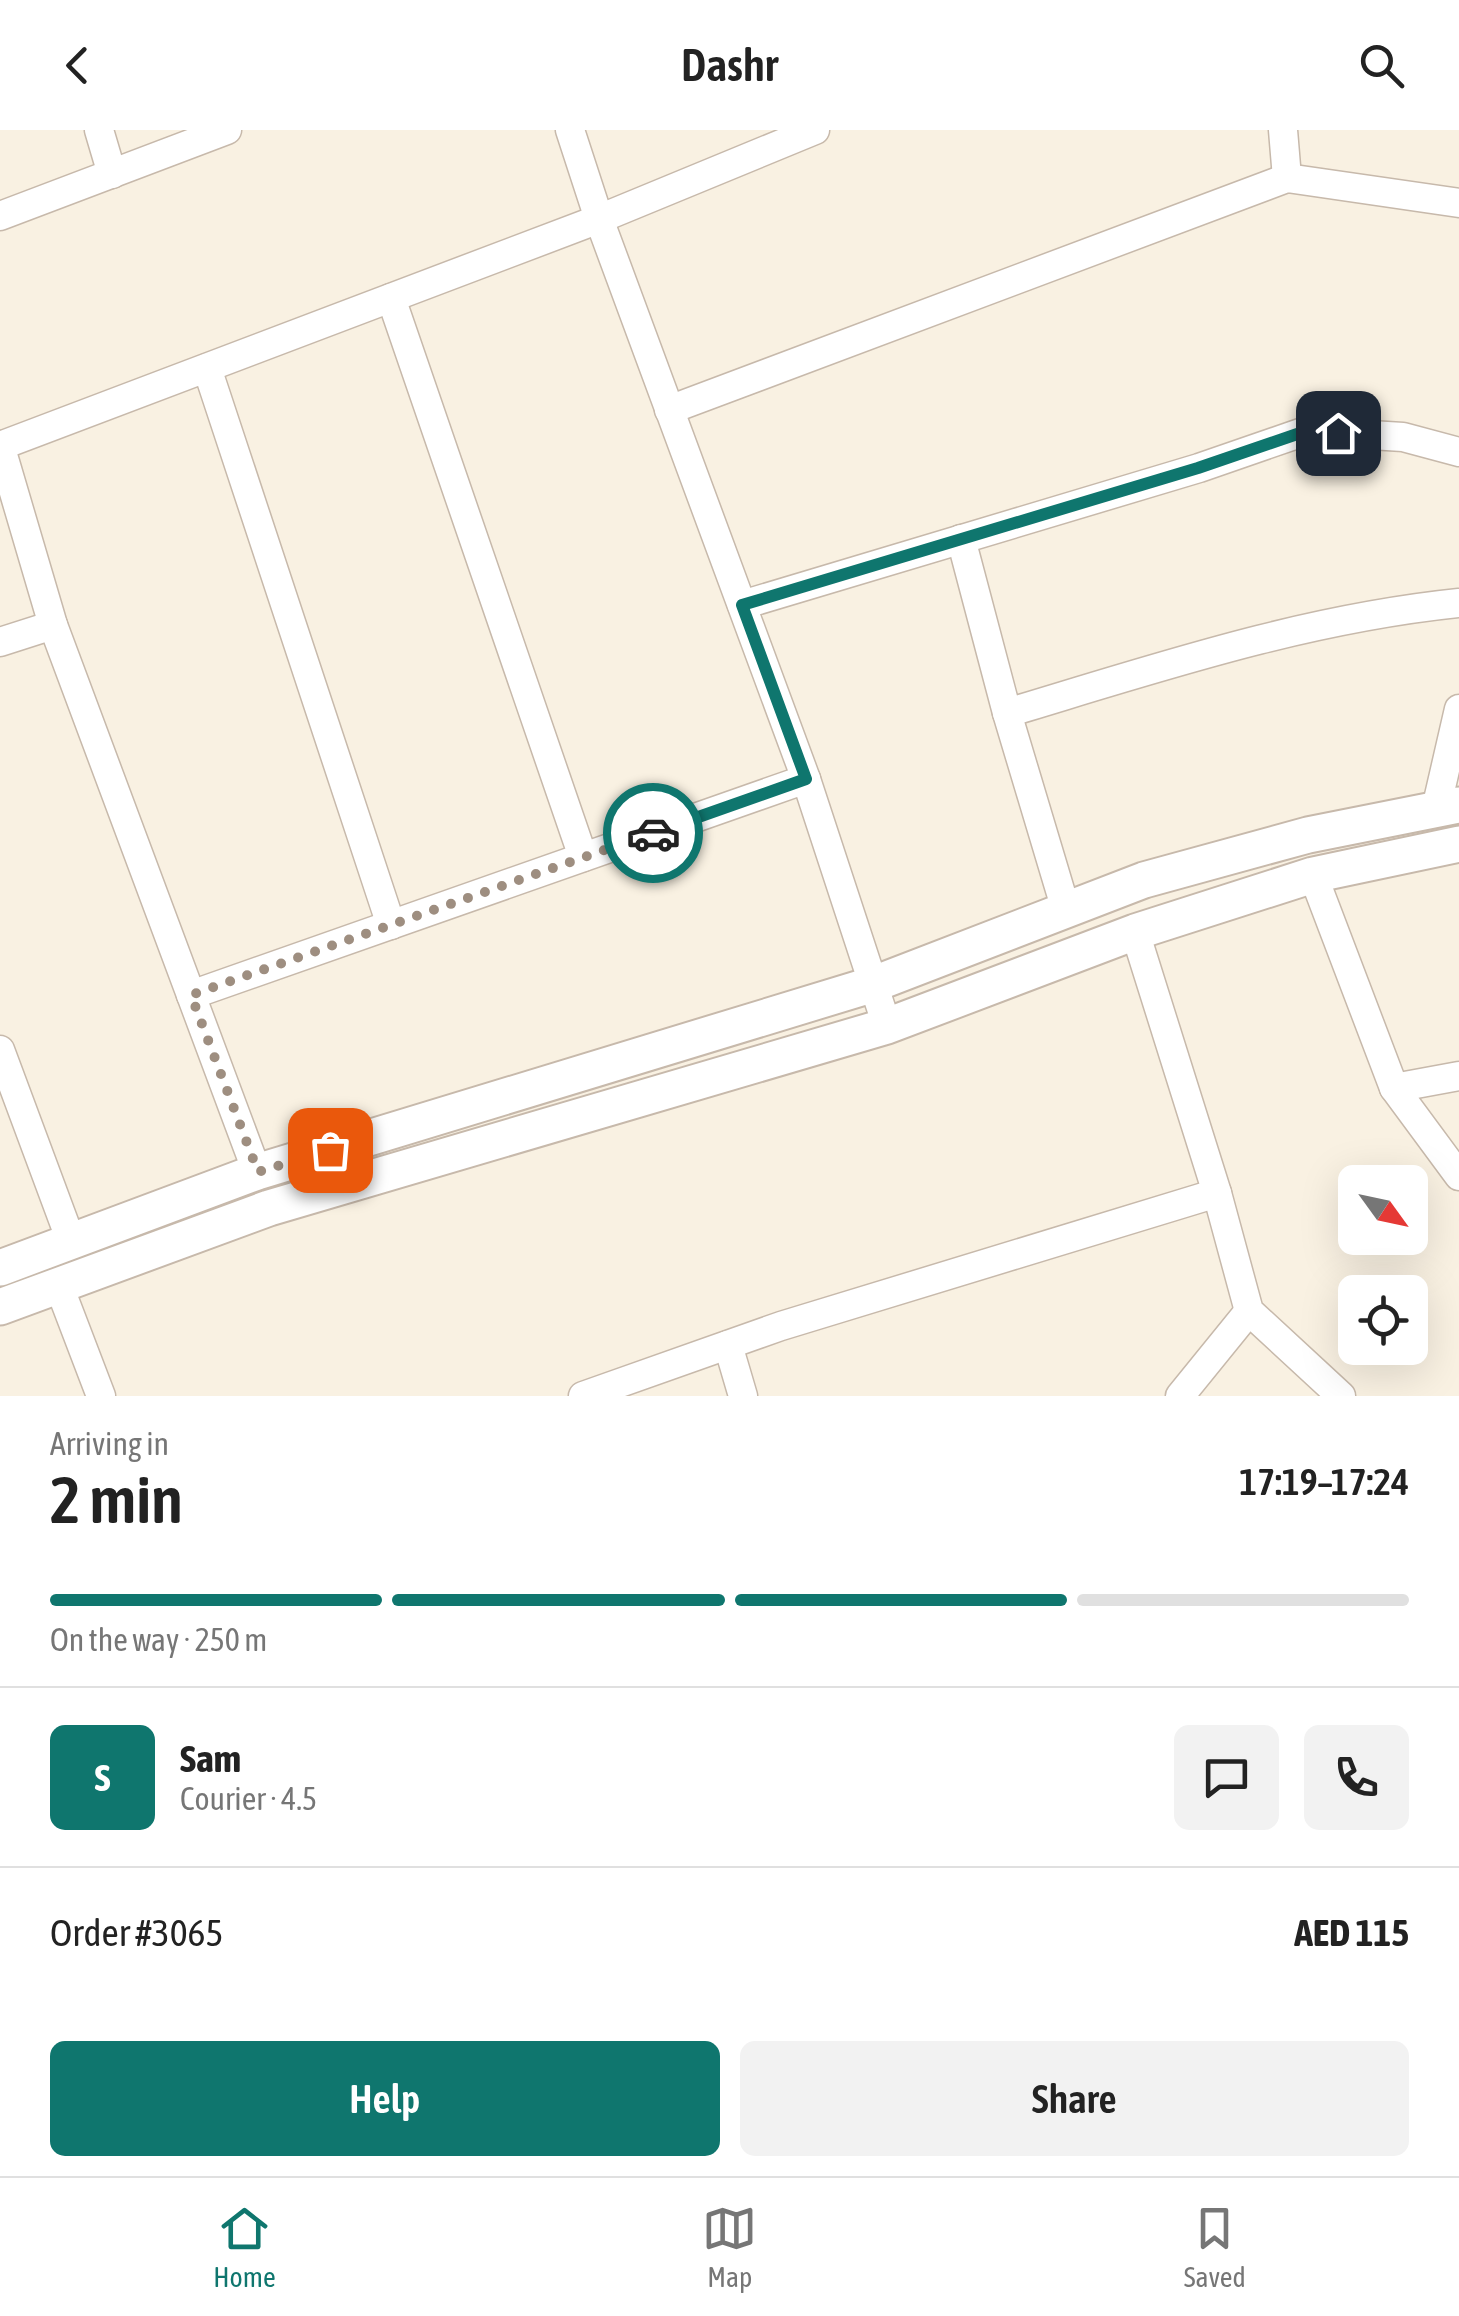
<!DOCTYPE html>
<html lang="en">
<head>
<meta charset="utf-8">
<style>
  body { margin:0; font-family:"Asap Condensed",sans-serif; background:#f2f2f2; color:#222; height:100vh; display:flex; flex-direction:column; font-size:38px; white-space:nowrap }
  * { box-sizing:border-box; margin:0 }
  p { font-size:32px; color:#767676 }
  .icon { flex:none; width:55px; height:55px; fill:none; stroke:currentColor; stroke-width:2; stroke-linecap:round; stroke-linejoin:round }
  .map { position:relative; height:1266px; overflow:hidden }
  .sheet { display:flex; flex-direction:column; background:#fff; flex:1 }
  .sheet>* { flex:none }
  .needle { width:65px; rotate:123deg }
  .buttons { position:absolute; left:1338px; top:1035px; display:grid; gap:20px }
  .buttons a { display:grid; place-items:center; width:90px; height:90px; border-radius:15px; background:#fff; box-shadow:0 10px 40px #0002; font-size:50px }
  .pin { position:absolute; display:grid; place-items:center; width:85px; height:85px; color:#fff; margin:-42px; border-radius:20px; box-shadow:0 5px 15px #0006 }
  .courier { position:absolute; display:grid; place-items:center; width:100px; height:100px; margin:-50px; border:8px solid #0f766e; border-radius:50%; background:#fff; color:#222; box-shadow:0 2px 12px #0007 }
  .overview em { font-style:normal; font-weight:600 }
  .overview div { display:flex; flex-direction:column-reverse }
  .overview { display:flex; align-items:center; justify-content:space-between; height:170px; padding:0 50px }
  h1 { font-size:65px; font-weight:600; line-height:75px }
  .bar { display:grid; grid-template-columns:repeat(4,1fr); gap:15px 10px; align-content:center; height:120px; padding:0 50px }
  .bar i { height:12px; border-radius:8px; background:#e0e0e0 }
  .bar .on { background:#0f766e }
  .bar p { grid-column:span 4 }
  .line { display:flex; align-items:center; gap:25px; padding:0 50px; border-top:2px solid #e0e0e0 }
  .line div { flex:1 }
  .round { display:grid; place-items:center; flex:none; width:105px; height:105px; border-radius:15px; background:#f2f2f2 }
  .action { display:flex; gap:20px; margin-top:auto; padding:20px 50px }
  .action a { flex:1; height:115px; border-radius:15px; background:#0f766e; color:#fff; font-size:40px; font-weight:600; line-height:115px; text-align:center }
  .action a+a { background:#f2f2f2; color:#222 }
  header { display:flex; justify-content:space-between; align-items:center; height:130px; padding:0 50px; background:#fff; font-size:45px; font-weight:600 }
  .tabs { display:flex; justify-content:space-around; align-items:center; height:140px; border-top:2px solid #e0e0e0; background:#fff; font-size:28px; color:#767676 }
  .tabs a { display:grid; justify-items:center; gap:5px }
  .tabs .on { color:#0f766e }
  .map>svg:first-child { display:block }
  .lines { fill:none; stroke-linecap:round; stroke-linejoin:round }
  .minor-casing { stroke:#c7b9ab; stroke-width:31 }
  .tertiary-casing { stroke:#c7b9ab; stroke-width:39 }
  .minor { stroke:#fff; stroke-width:28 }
  .tertiary { stroke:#fff; stroke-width:35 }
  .done { stroke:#9e8e80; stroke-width:10; stroke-dasharray:0 18 }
  .route { stroke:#0f766e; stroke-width:12 }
</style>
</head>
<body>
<header><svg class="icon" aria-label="back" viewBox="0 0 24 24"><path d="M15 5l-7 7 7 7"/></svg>Dashr<svg class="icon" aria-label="search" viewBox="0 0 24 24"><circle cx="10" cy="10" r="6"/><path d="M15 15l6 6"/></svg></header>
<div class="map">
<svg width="1459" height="1266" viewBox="0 0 1459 1266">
  <rect width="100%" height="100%" fill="#f9f1e2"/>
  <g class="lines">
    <defs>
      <g id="minor">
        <path d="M 99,0 L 112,44"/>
        <path d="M 570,0 L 599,89 L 806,649 L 887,896"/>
        <path d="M 1283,0 L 1287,48"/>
        <path d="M 0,86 L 227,0"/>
        <path d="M 391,168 L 583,727"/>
        <path d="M 207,238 L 391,795"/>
        <path d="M 669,280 L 1287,48 L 1459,73"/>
        <path d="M 0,315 L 53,495 L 257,1042"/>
        <path d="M 0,316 L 599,89 L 815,0"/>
        <path d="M 961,409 L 1007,583 L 1066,780"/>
        <path d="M 742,475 L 1199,338 L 1306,301 L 1403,307 L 1459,322"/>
        <path d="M 0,512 L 53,495"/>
        <path d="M 1007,583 C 1157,538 1303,489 1459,473"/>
        <path d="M 1436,679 L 1459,579"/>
        <path d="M 1313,745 L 1394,958"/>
        <path d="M 1135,802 L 1217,1063 L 1249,1181 L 1341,1266"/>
        <path d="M 191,865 L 806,649"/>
        <path d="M 0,920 L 71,1111"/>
        <path d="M 1459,946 L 1394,958 L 1459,1046"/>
        <path d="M 59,1156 L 101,1266"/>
        <path d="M 728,1215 L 743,1266"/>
        <path d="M 583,1266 L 781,1196 L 1217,1063"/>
        <path d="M 1180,1266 L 1249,1181"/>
      </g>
      <g id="tertiary">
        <path d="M 0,1138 L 257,1042 L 874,854 L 1144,750 L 1308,705 L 1459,675"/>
        <path d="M 0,1177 L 269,1078 L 887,896 L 1135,802 L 1313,745 L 1459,714"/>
      </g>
    </defs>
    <use href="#minor" class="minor-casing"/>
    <use href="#tertiary" class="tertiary-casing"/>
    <use href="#minor" class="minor"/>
    <use href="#tertiary" class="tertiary"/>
  </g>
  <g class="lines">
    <path class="done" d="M 330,1020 L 258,1042 L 191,865 L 653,703"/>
    <path class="route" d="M 653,703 L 806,649 L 742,475 L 1198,338 L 1306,301 L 1338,303"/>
  </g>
</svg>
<div class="buttons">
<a><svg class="needle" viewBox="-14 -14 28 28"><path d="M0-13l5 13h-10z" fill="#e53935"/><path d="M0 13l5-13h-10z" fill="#767676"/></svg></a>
<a><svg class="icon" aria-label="locate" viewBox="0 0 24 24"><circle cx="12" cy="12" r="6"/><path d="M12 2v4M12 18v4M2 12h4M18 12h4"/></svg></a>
</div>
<div class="pin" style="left:330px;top:1020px;background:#ea580c"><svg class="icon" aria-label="bag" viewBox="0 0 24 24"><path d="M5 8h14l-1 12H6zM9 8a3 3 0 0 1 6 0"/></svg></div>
<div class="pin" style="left:1338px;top:303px;background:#1f2937"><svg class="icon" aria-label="home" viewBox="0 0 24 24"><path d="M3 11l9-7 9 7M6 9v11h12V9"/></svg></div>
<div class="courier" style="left:653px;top:703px"><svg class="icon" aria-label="car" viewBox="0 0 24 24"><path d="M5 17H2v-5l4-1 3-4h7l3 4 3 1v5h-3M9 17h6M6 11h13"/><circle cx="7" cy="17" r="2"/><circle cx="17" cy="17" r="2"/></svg></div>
</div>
<section class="sheet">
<div class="overview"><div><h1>2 min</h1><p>Arriving in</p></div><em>17:19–17:24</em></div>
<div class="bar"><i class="on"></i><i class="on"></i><i class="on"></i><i></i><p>On the way · 250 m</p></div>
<div class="line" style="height:180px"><b class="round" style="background:#0f766e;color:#fff">S</b><div><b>Sam</b><p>Courier · 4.5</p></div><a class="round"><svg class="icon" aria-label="chat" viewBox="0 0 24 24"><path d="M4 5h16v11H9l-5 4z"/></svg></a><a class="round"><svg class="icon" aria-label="phone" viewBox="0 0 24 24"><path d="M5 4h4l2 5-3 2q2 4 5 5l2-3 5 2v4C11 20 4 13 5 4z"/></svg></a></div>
<div class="line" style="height:130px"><div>Order #3065</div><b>AED 115</b></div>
<div class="action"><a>Help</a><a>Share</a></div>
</section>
<nav class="tabs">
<a class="on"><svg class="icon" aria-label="home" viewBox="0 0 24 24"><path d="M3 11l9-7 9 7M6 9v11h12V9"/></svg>Home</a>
<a><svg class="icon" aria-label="map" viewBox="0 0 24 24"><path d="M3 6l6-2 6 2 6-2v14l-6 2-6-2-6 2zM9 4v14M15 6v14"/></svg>Map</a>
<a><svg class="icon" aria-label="saved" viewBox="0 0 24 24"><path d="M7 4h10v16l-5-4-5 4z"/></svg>Saved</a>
</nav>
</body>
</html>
